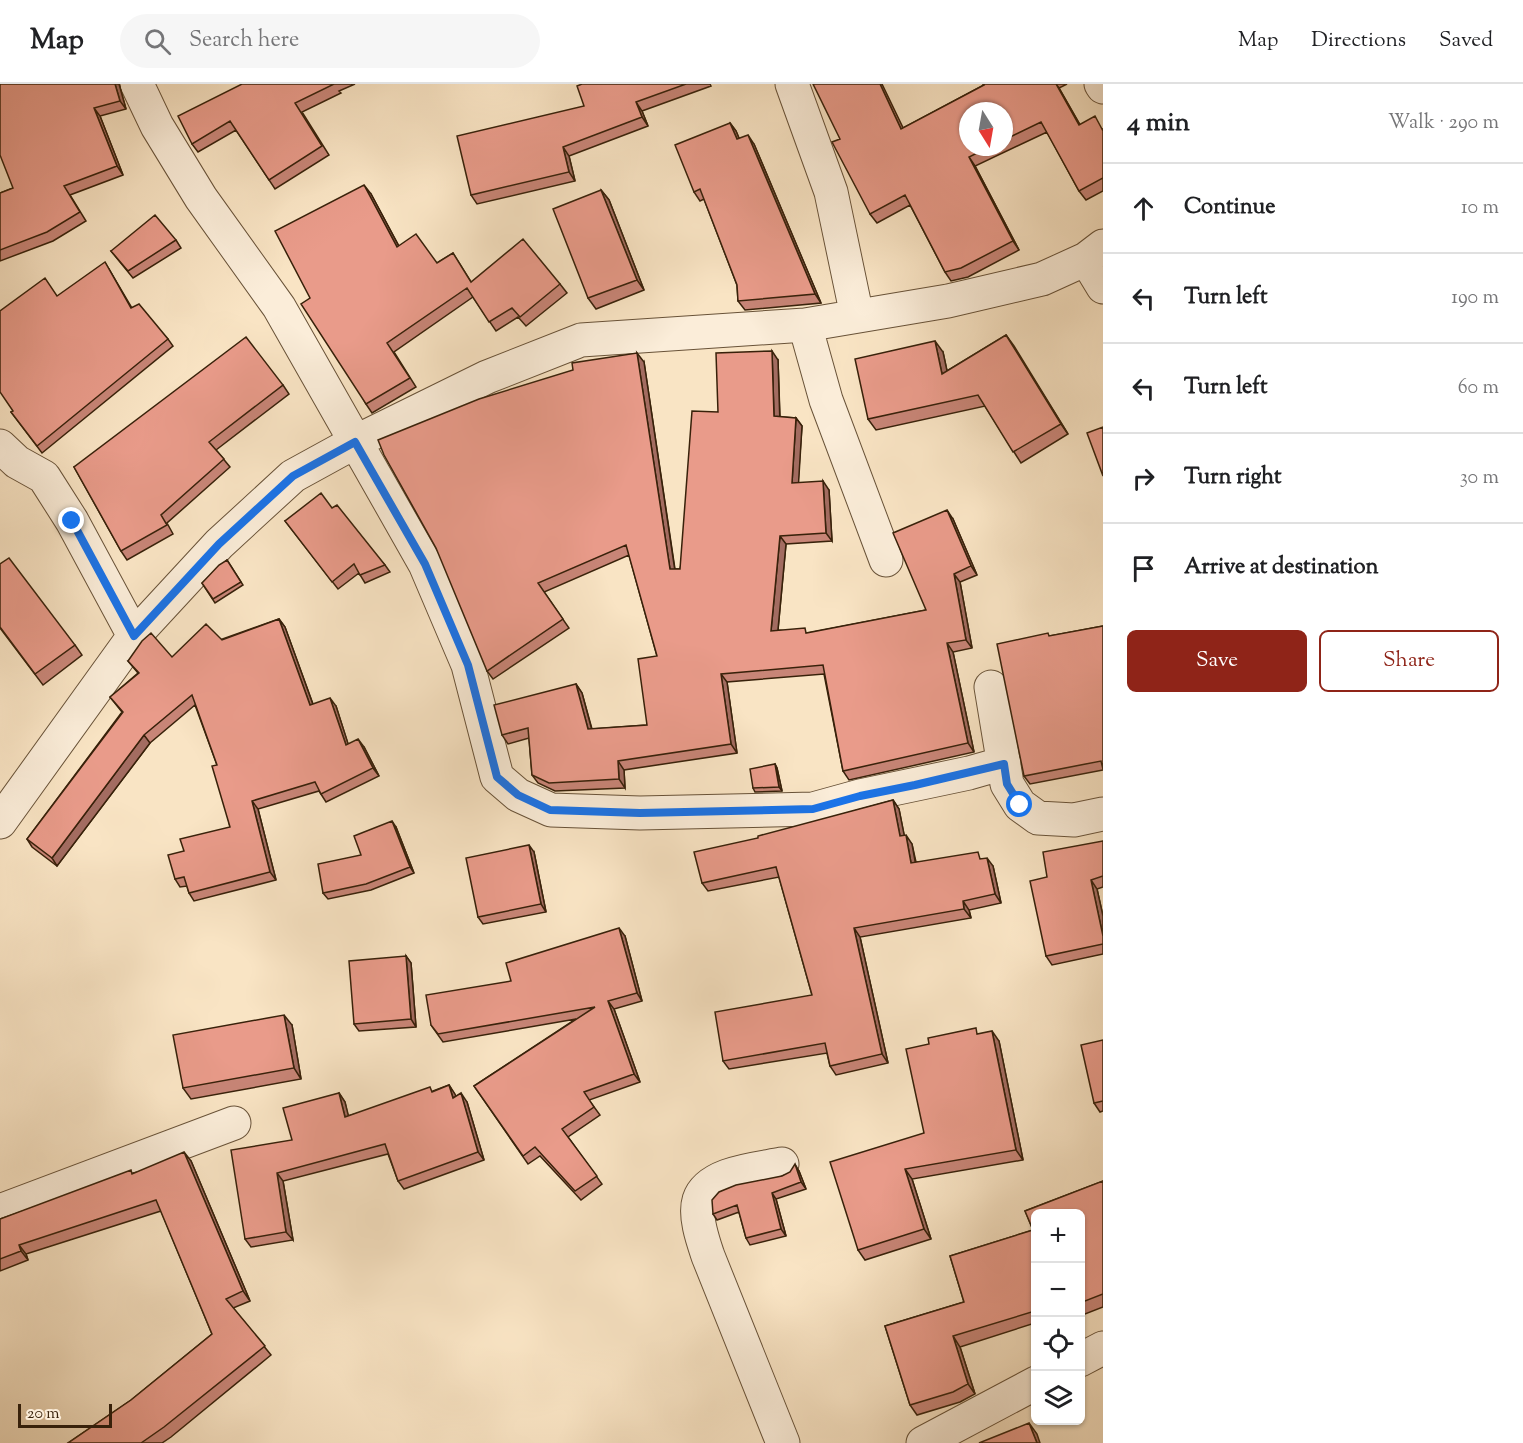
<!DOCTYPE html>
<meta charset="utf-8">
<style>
body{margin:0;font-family:"Sorts Mill Goudy",serif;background:#f6f6f6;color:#202124}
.controls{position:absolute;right:18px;bottom:18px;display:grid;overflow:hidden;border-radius:9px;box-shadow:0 2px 4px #0004}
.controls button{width:54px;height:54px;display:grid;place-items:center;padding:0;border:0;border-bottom:2px solid #e0e0e0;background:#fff;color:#202124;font:30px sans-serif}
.compass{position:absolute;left:959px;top:18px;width:54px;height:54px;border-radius:50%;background:#fff;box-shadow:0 2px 4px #0004;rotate:169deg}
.scale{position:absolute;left:18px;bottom:15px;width:94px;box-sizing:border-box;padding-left:6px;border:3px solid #38210a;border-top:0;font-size:16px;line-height:21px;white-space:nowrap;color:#38210a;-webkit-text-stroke:4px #fbedd9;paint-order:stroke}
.stop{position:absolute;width:18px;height:18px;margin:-14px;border:4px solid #1a73e8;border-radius:50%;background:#fff}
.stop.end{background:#1a73e8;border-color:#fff;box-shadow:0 2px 6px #0008}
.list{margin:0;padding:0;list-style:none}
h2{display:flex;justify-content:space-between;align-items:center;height:78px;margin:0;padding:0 24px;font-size:26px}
h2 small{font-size:20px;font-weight:400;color:#757577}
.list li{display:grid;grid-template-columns:39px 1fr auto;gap:18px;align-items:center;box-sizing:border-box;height:90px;padding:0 24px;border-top:2px solid #e0e0e0}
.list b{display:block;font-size:22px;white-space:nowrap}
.list em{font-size:20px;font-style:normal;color:#757577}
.actions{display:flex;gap:12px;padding:18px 24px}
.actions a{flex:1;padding:14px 0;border:2px solid #8f2418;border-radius:9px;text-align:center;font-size:21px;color:#8f2418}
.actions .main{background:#8f2418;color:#fff}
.icon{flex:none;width:33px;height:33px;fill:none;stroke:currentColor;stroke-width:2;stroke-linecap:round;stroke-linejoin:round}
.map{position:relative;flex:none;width:1103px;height:1359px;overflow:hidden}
header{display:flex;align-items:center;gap:36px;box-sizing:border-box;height:84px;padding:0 30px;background:#fff;border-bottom:2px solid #e0e0e0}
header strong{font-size:28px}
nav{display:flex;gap:33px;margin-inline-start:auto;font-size:21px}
.search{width:420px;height:54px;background:#f6f6f6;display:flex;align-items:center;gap:15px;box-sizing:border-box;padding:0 21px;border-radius:33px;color:#757577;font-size:22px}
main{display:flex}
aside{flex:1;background:#fff}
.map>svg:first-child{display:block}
</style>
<header>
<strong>Map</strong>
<div class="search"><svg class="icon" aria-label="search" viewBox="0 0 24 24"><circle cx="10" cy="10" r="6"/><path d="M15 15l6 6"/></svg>Search here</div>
<nav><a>Map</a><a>Directions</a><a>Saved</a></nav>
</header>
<main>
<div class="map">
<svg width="1103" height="1359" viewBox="0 0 1103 1359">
<rect width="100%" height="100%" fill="#f9e4c4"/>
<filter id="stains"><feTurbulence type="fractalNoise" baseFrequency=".00333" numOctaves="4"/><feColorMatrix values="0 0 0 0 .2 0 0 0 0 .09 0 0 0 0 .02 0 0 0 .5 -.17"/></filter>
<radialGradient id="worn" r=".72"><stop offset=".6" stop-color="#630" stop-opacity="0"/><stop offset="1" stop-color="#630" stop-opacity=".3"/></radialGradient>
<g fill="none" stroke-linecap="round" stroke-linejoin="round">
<g stroke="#685238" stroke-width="35">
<path id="minor" d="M137 0 157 42 201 114 279 223 425 480 468 581 497 693 518 711 551 726 640 729 813 725 860 712 969 689 1004 679
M792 0 831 108 857 232
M1101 0 1103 3
M1086 175 1103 203
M805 241 826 316 886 476
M0 362 17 378 44 393 72 437 134 552
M991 603 1007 700 1020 721 1038 734 1074 736 1103 730
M0 738 134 552 219 460 293 392 355 358 487 293 581 256 805 241 948 217 1042 195 1086 175 1103 162
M782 1080C758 1085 708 1088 699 1116 694 1132 703 1157 708 1172L783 1359
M0 1127 234 1039
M1080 1276 1103 1264
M923 1359 1036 1299"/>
</g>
<use href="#minor" stroke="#fbedd9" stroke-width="33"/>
</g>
<path fill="#c88577" stroke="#38210a" stroke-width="1.5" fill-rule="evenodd" d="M0 0H119L126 25 100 32 123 91 70 111 86 137 53 157 0 177V109L13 104Z
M242 0H355L339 7 341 9 302 28 329 71 275 105 236 46 198 68 192 60Z
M582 0H710L711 2 642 27 648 42 569 72 575 97 477 120 471 111 584 22Z
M983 0H1067L1059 4 1080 41 1103 45V107L1086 116 1079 107 1047 48 975 82 1019 166 968 193 951 197 945 188 910 121 877 139 870 130 903 44 984 1ZM1004 27V63H968Z
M730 39 736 47 739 54 754 60 821 219 745 226 738 217 737 201 704 115 700 117 694 108Z
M601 106 609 116 644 206 596 225 588 214Z
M371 110 399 162 437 179 453 169 471 198 560 200 567 209 526 242 518 233 496 247 473 213 394 268 416 303 372 329 366 320 310 214Z
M176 156 181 164 133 194 111 167Z
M109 185 131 224 168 255 173 262 42 369 11 328 13 327 58 212Z
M1006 251 1068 350 1021 379 985 322 876 346 868 335 943 268 947 287Z
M778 276 780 333 796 334 802 342 798 399 829 406 832 457 786 460 778 546 808 549 926 526 953 435 977 491 960 498 972 564 953 568 974 668 849 696 843 687 824 590 727 598 737 669 624 686 625 704 555 707 538 699 532 691 529 654 508 660 502 651 576 600 582 609 592 645 647 641 657 572 629 471 544 508 569 544 493 595 487 587 644 278 675 485H680L718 328Z
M283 301 289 310 216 366 230 383 167 439 173 450 127 476 121 467 74 383Z
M332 424 385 481 390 488 365 499 359 489 338 505 285 437Z
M227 476 243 501 215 519 202 499Z
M279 535 285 543 313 620 336 622 348 660 364 663 379 692 326 718 319 707 258 725 276 796 194 817 189 809 187 802 180 803 175 795 184 767 230 743 217 681 195 621 150 659 57 782 32 763 27 755 122 628 110 613 138 589 128 577 172 573Z
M1103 542V686L1030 700 1024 692 1050 552Z
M0 544 75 561 82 571 43 601Z
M775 680 777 684 782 707 755 708 753 704Z
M893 716 899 725 904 751 912 760 916 778 983 775 993 782 1001 819 969 826 971 834 860 853 888 979 836 991 830 982 827 969 729 985 723 977 812 911 779 793 708 807 702 799 758 754Z
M396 743 414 789 371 806 328 815 323 809Z
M1103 757V803L1097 805 1103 832V870L1052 881 1046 872Z
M534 768 546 828 483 840 478 833Z
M625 852 642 917 614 925 640 998 589 1016 600 1031 568 1053 602 1100 581 1116 540 1072 528 1080 474 1002 576 935 443 958 431 941 511 897Z
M406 872 411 879 416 943 359 947 354 940Z
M292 941 301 995 191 1015 183 1004Z
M980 950 999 957 1023 1076 912 1095 931 1155 865 1176 858 1166Z
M1103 956V1027L1100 1028 1094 1019Z
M449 1001 456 1013 467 1018 484 1076 404 1105 398 1097 388 1070 283 1097 293 1156 251 1163 245 1155 292 1056 339 1009 345 1018 348 1032 433 1007Z
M191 1077 250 1217 233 1224 271 1271 171 1353 162 1359H68L131 1316 212 1250 161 1127 26 1170 28 1176 0 1187V1135L133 1089Z
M799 1087 806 1105 776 1115 786 1152 750 1161 746 1154 739 1128 717 1136 713 1130 782 1092Z
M1103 1097V1223L1080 1232V1130H1035V1239L960 1263 975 1310 960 1318 917 1331 910 1321 885 1242 964 1218 950 1172 1033 1146 1025 1127Z"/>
<path fill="#a36c61" stroke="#38210a" stroke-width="1.5" d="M115 0H119L126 25 120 17Z
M880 0H882L908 54 901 45Z
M1056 0 1059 4 1086 51 1079 41Z
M636 18 642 27 648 42 642 33Z
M94 24 100 32 123 91 117 82Z
M730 39 736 47 743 64 737 55Z
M748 51 754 60 821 219 815 210Z
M563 63 569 72 575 97 569 88Z
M969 73 975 82 1019 166 1013 157Z
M364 101 371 110 404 172 397 163Z
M601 106 609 116 644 206 637 196Z
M105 178 109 185 136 231 131 224Z
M1006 251 1014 262 1068 350 1061 340Z
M935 257 943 268 950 301 942 290Z
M772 267 778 276 780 341 774 332Z
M637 269 644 278 676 494 670 485Z
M796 334 802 342 798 408 792 399Z
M823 397 829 406 832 457 826 449Z
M947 426 953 435 977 491 971 482Z
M780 452 786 460 777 556 771 547Z
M954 490 960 498 972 564 966 556Z
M279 535 285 543 316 629 310 621Z
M947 559 953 568 974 668 968 659Z
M721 590 727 598 737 669 731 660Z
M576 600 582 609 594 654 588 645Z
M330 614 336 622 351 669 346 661Z
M144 651 150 659 57 782 52 774Z
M358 655 364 663 379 692 373 684Z
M618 677 624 686 625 704 619 695Z
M775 680 777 684 782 707 779 703Z
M893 716 899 725 906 760 900 752Z
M252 717 258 725 276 796 270 788Z
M392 737 396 743 414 789 410 783Z
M906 751 912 760 917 788 911 779Z
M529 761 534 768 546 828 541 820Z
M987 774 993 782 1001 819 995 810Z
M1091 796 1097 805 1103 832V852Z
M963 817 969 826 971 834 964 825Z
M619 844 625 852 642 917 637 909Z
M854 844 860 853 888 979 882 970Z
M406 872 411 879 416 943 411 935Z
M608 917 614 925 640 998 634 990Z
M284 931 292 941 301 995 294 984Z
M992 947 999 957 1023 1076 1016 1066Z
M449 1001 455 1010 460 1023 453 1014Z
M339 1009 345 1018 351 1042 345 1033Z
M461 1009 467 1018 484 1076 478 1068Z
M184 1068 191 1077 250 1217 243 1207Z
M795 1080 799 1087 806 1105 801 1098Z
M905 1085 912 1095 931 1155 924 1145Z
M277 1089 283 1097 293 1156 286 1148Z
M772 1109 776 1115 786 1152 781 1145Z
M19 1161 26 1170 28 1176 21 1167Z
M953 1252 960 1263 975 1310 968 1300Z
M1029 1339 1037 1350 1040 1359H1037Z"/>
<path fill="#e99b8a" stroke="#38210a" stroke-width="1.5" d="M0 0H115L120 17 94 24 117 82 64 102 80 128 47 148 0 166V109L13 104 0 71Z
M242 0H334L295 19 322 62 269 96 230 37 192 60 178 32Z
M582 0H686L636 18 642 33 563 63 569 88 471 111 457 52 584 22 577 2Z
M813 0H880L901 45 984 1 983 0H1056L1079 41 1095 32 1103 47V94L1079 107 1041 38 1004 56V27H968V63H989L969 73 1013 157 961 184 945 188 905 111 870 130 832 58 840 55Z
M730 39 737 55 748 51 815 210 738 217 737 201 700 105 694 108 675 61Z
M364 101 397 163 416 150 437 179 453 169 471 198 523 155 560 200 520 233 512 224 489 238 467 204 387 259 410 294 366 320 301 220 310 214 275 147Z
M601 106 637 196 588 214 553 125Z
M155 131 176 156 128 187 111 167Z
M105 178 131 224 139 220 168 255 37 362 11 328 13 327 0 308V227L45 194 57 212Z
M1006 251 1061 340 1013 368 978 311 868 335 855 275 935 257 942 290Z
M246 253 283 301 209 358 224 375 161 431 167 441 121 467 74 383Z
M772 267 774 332 796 334 792 399 823 397 826 449 780 452 771 547 805 544 806 549 926 526 893 449 947 426 971 482 954 490 966 556 947 559 968 659 843 687 823 581 721 590 731 660 618 677 619 695 549 699 532 691 528 644 502 651 494 621 576 600 588 645 647 641 638 575 657 572 626 461 538 499 563 535 487 587 436 464 384 371 378 356 479 315 573 286 572 279 637 269 670 485H680L692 327 718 328 716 269Z
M1103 343V392L1087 349Z
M321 409 332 424 337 421 385 481 360 491 354 480 332 498 285 437Z
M9 474 75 561 35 590 0 543V480Z
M227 476 241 498 213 515 202 499 219 481Z
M279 535 310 621 330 614 346 661 358 655 373 684 321 710 315 698 252 717 270 788 189 809 184 793 175 795 168 771 184 767 180 755 230 743 212 682 217 681 192 611 144 651 52 774 27 755 123 628 110 613 139 589 128 577 142 557 151 549 172 573 206 540 222 556Z
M1103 542V685L1101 677 1024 692 997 560 1048 549 1049 552Z
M775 680 779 703 753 704 750 685Z
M893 716 900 752 906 751 911 779 978 768 980 775 987 774 995 810 963 817 964 825 854 844 882 970 830 982 825 959 723 977 715 928 812 911 776 783 702 799 694 768 758 754V752Z
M392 737 410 783 366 800 323 809 318 780 361 771 354 752Z
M1103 757V792L1091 796 1103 852V860L1046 872 1030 797 1047 793 1043 768Z
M529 761 541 820 478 833 466 774Z
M619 844 637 909 608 917 634 990 584 1008 594 1023 562 1045 597 1092 575 1107 535 1063 523 1072 474 1002 595 923 438 950 431 941 426 911 511 897 506 879Z
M406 872 411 935 354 940 349 877Z
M284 931 294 984 183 1004 173 951Z
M976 944 977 950 992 947 1016 1066 905 1085 924 1145 858 1166 830 1078 924 1049 906 965 929 960 928 954Z
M1103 956V1017L1094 1019 1081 961Z
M449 1001 453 1014 461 1009 478 1068 398 1097 385 1060 277 1089 286 1148 245 1155 231 1066 292 1056 283 1024 339 1009 345 1033 430 1003 432 1008Z
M184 1068 243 1207 226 1215 265 1262 164 1343 141 1359H68L131 1316 212 1250 156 1116 19 1161 21 1167 0 1175V1135L115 1092 131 1086 132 1090Z
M795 1080 801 1098 772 1109 781 1145 746 1154 737 1121 713 1130 712 1116 719 1108 736 1101 782 1092 790 1088Z
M1103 1097V1210L1080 1219V1130H1035V1227L953 1252 968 1300 953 1308 910 1321 885 1242 964 1218 950 1172 1033 1146 1025 1127Z
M1029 1339 1037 1359H979Z"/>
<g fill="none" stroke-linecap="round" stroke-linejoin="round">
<path stroke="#1a73e8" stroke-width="8" d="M72 437 134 552 219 460 293 392 355 358 425 480 468 581 497 693 518 711 550 726 640 729 813 725 860 712 915 701 1004 680 1007 700 1020 721"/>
</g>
<rect width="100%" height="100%" filter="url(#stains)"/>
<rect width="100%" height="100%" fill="url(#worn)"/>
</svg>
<div class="controls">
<button>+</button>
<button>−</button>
<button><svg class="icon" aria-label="locate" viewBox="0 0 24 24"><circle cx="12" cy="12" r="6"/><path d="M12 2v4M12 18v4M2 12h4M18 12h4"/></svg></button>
<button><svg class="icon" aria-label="layers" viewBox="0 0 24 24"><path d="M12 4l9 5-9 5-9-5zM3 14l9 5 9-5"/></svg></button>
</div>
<svg class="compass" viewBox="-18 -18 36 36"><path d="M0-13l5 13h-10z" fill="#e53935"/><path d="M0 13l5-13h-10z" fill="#757577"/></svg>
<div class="scale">20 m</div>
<div class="stop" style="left:1020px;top:721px"></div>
<div class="stop end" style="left:72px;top:437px"></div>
</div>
<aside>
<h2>4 min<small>Walk · 290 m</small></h2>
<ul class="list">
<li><svg class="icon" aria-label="ahead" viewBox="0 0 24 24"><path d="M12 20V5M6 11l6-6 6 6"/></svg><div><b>Continue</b></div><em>10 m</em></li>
<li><svg class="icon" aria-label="left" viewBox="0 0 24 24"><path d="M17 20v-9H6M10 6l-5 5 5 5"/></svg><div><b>Turn left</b></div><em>190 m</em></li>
<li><svg class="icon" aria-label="left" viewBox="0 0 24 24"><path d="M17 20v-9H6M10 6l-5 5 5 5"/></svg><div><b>Turn left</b></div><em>60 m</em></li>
<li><svg class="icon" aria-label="right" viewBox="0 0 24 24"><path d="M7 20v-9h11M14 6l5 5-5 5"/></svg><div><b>Turn right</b></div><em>30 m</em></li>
<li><svg class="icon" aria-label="arrive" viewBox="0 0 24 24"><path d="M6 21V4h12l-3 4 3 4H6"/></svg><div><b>Arrive at destination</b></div></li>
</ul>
<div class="actions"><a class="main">Save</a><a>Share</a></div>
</aside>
</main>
